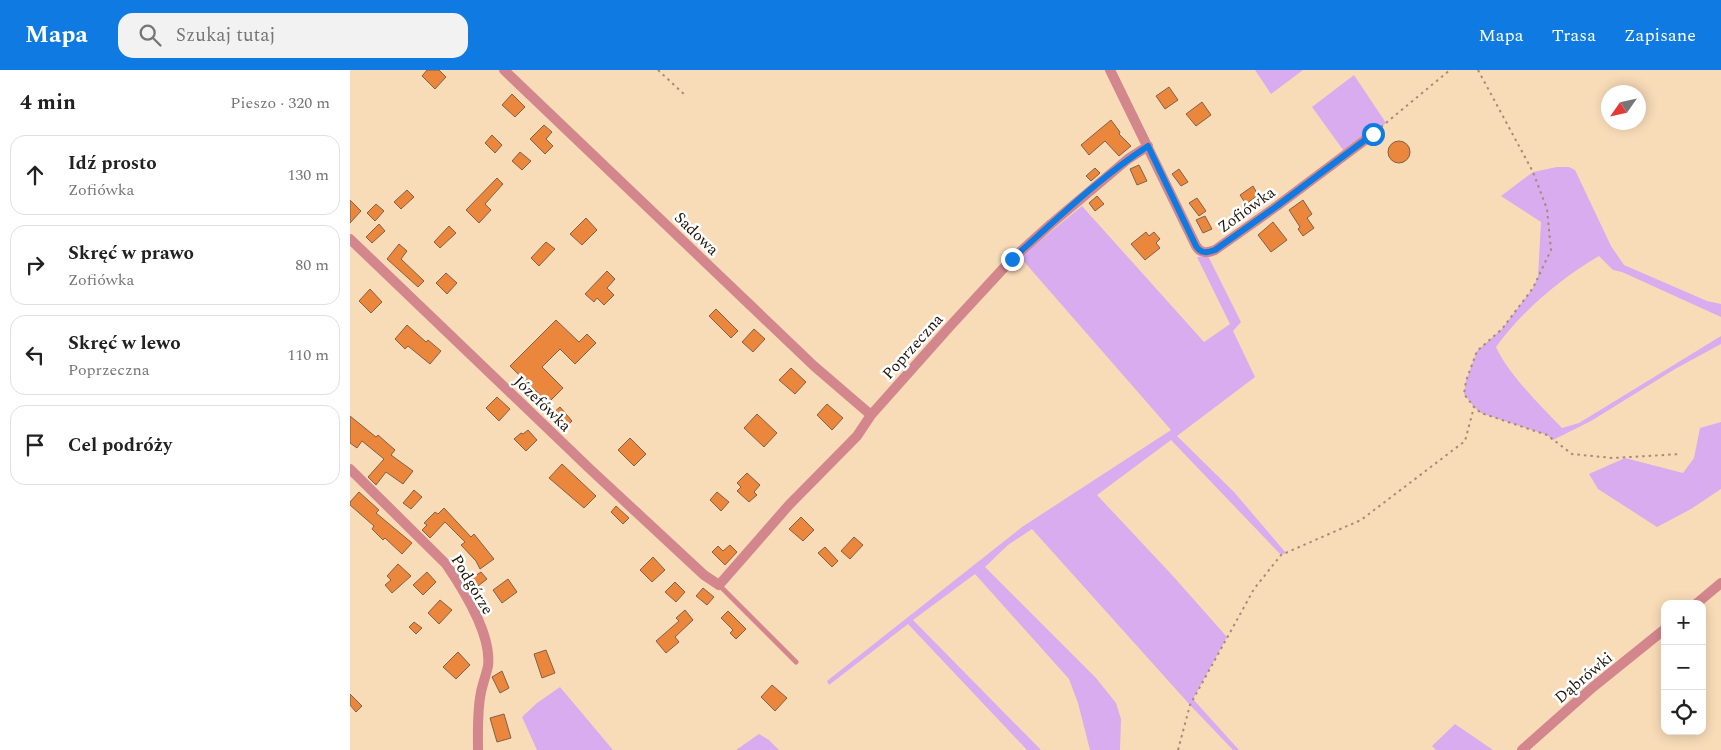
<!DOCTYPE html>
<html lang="pl">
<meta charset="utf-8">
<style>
body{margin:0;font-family:Spectral,serif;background:#f2f2f2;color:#222}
.controls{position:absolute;right:15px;bottom:15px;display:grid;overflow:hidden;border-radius:10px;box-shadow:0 2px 12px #0003}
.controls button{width:45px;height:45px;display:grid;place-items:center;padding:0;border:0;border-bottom:1px solid #e0e0e0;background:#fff;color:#222;font:25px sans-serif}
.compass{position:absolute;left:1251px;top:15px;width:45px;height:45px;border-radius:50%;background:#fff;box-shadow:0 2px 12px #0003;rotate:236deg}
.stop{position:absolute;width:15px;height:15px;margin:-11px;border:4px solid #0f7be2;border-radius:50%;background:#fff}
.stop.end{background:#0f7be2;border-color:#fff;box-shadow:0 1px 5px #0008}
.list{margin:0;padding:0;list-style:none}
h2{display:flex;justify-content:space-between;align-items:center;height:65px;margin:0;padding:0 20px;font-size:21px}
h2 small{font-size:16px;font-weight:400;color:#767676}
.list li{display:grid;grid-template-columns:32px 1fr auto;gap:15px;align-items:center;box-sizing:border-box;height:80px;margin:0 10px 10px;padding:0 10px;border:1px solid #e0e0e0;border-radius:15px}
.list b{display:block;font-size:19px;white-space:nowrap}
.list p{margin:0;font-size:16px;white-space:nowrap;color:#767676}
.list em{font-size:16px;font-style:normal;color:#767676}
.icon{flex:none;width:28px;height:28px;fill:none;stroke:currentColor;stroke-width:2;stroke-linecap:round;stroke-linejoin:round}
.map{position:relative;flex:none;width:1371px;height:680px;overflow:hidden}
header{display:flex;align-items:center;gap:30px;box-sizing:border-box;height:70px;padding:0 25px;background:#0f7be2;color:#fff}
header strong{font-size:24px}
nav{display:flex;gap:28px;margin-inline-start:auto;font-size:18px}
.search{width:350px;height:45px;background:#f2f2f2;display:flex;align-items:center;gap:12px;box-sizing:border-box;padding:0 18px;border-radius:15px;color:#767676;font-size:19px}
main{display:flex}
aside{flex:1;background:#fff}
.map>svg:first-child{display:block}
</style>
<header>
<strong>Mapa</strong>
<div class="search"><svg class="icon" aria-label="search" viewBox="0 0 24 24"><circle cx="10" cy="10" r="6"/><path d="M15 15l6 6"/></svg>Szukaj tutaj</div>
<nav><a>Mapa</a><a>Trasa</a><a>Zapisane</a></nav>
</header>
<main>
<aside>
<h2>4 min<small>Pieszo · 320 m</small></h2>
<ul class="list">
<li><svg class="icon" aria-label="ahead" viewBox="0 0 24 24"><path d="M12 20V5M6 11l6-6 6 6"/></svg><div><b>Idź prosto</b><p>Zofiówka</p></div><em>130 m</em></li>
<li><svg class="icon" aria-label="right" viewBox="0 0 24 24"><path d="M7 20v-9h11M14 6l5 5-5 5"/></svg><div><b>Skręć w prawo</b><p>Zofiówka</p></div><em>80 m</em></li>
<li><svg class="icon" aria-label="left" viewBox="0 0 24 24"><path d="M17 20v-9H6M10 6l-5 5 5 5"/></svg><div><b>Skręć w lewo</b><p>Poprzeczna</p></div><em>110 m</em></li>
<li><svg class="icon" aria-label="arrive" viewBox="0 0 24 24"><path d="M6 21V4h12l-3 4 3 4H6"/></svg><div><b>Cel podróży</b></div></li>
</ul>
</aside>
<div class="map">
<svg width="1371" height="680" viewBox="0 0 1371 680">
<rect width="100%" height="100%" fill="#f8dcb8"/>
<path fill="#d8acee" d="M905 0H953L921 24Z
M1004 5 1036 53 996 84 962 37Z
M1207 97H1219L1225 100 1261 176 1274 195 1357 231 1371 234V247L1272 202 1263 200 1249 186C1210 209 1173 240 1146 277 1158 304 1192 337 1212 358L1229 353 1371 266V274L1325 299 1241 351 1203 370 1197 365 1131 343 1124 337 1114 324 1116 311 1127 281 1152 259 1183 218 1188 207 1191 152 1151 126 1183 102Z
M732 136 854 272 880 254 847 187 858 186 891 252 883 261 905 307 827 366 884 422 936 483 931 485 821 370 747 425 822 505 877 567 843 629 889 680H883L840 635 682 459 658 475 635 497 746 608 766 633 771 649 770 680H740L728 633 719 609 625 504 563 550 691 680H677L558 554 479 615 477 611 672 457 821 360 670 187Z
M1371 352V419L1341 439 1307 457 1248 419 1239 404 1275 388 1333 403 1344 388 1350 358Z
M210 617 263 680H187L172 647 187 633Z
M1105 654 1143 680H1086L1082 676Z
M409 664 419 670 429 680H386Z"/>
<path fill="#eb873d" stroke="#826049" d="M77 0H89L96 7 85 19 72 6Z
M819 17 828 30 815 39 806 26Z
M162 24 175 37 165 47 152 35Z
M852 32 861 45 846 56 836 44Z
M761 50 770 62 769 64 781 76 769 86 755 71 739 85 731 75Z
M194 55 202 62 196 69 203 76 195 84 180 69Z
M142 65 152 75 145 83 135 73Z
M1038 82a11 11 0 1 1 22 0a11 11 0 1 1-22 0Z
M170 82 181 91 172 100 162 91Z
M789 95 797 111 787 115 780 99Z
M745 98 750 103 741 111 736 106Z
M829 99 838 112 831 116 822 104Z
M147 108 153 114 135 134 141 140 129 153 116 140Z
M903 116 908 125 896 134 890 125Z
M57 120 64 127 51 139 44 132Z
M747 126 754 134 745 141 739 133Z
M847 128 856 141 849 146 839 133Z
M0 130 11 141 0 153Z
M953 130 962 144 957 148 964 158 953 166 948 159 950 157 939 140Z
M26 134 34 141 25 151 17 143Z
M855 146 862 159 853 163 846 150Z
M236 148 247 160 232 175 220 164Z
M923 152 937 170 921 182 908 165Z
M29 154 35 161 22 173 16 167Z
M99 156 106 163 90 178 84 172Z
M796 162 799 166 804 162 810 169 806 173 810 178 795 190 781 174Z
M196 172 205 179 189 196 181 188Z
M49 174 57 181 51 189 74 211 68 217 37 189Z
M257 201 265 209 257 218 264 225 254 235 247 228 244 232 235 224Z
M96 203 107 213 97 224 86 213Z
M20 219 32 232 21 243 9 231Z
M366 239 388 261 381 268 359 246Z
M206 250 229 272 237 264 246 273 225 294 210 279 192 297 213 318 198 333 160 296Z
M57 255 76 272 78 270 91 281 80 294 58 276 55 279 45 269Z
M404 259 415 269 403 282 392 272Z
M441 298 456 312 445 324 429 310Z
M147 327 160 339 149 351 136 338Z
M477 334 493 348 482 360 467 345Z
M210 337 222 351 215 358 203 343Z
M407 344 427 363 414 377 394 358Z
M0 346 26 367 28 365 45 380 41 385 63 401 53 414 36 402 26 415 18 407 34 389 12 371 7 378 0 373Z
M178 360 187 370 176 381 164 369 171 363 173 364Z
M280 368 296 384 284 396 268 380Z
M212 394 246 426 234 438 199 408Z
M397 403 410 415 404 422 407 425 399 432 387 421 391 417 387 413Z
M64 420 72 427 61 439 53 433Z
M9 422 29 440 26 443 62 473 52 484 35 468 33 470 22 459 24 456 0 435V432Z
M367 422 379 432 371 441 360 430Z
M266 436 279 448 273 454 261 442Z
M94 438 121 467 124 464 144 489 130 499 126 491 111 475 115 472 95 452 80 468 72 460 77 455 74 453 85 442 88 444Z
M451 447 464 460 453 471 439 459Z
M504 467 513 475 500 489 491 481Z
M380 475 387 482 375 495 362 482 368 476 373 481Z
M475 477 488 491 482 497 468 483Z
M303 487 315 500 302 512 290 500Z
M48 494 61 506 42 523 35 515 41 510 37 506Z
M77 502 86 512 73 525 63 515Z
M131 502 137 509 128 516 122 508Z
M158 509 167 522 152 533 143 520Z
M325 512 335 522 326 532 315 522Z
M353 518 364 527 357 535 346 526Z
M90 530 102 540 89 554 78 543Z
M335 540 343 550 325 567 329 572 316 583 306 571 329 551 326 548Z
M378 541 396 559 386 569 380 563 383 560 371 548Z
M64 552 72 558 66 564 59 557Z
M196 580 205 603 192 608 184 584Z
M108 582 120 595 106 609 93 597Z
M152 601 159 618 150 623 142 607Z
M422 615 437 628 425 641 411 627Z
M0 624 12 636 6 642 0 635Z
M154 644 161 668 147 672 140 648Z"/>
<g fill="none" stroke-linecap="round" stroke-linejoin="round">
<path stroke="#a38e73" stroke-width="2" stroke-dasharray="2.5 4" stroke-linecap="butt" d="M308 0 336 26
M1128 0 1183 102 1197 139 1201 180 1183 218 1152 259 1127 281 1116 311 1114 324 1124 337 1131 343 1197 365 1222 384 1263 388 1331 384
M1031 57 1100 0
M828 680 840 635 904 519 931 485 1011 450 1115 371 1124 337"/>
<path stroke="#d3878d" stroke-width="5" d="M369 515 446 592"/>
<path stroke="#d3878d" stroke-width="10" d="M154 0 464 296 521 345
M760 0 846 176C851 184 857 183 865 180L927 136 1023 64
M0 169 241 400 354 505 369 515 439 435 507 366 521 345 602 254 662 189 701 154 778 89 798 76
M0 399 96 494C113 519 142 564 138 596 136 605 133 613 131 622 127 641 128 661 128 680
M1346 534 1371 513
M1172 680 1243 617 1315 559"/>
</g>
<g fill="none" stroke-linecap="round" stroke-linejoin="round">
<path stroke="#0f7be2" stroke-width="6" d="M662 189C706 150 749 108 798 76L846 176C851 184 857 183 865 180L927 136 1023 64"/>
</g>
<g text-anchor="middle" stroke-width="5" stroke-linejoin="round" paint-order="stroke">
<g font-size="16" fill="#1e1407" stroke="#fff">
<text transform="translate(896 139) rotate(-36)" y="6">Zofiówka</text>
<text transform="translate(347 163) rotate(44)" y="6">Sadowa</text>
<text transform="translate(562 276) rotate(-48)" y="6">Poprzeczna</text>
<text transform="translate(193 333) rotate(44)" y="6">Józefówka</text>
<text transform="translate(123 514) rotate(59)" y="6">Podgórze</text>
<text transform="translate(1233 607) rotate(-40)" y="6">Dąbrówki</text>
</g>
</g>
</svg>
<div class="controls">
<button>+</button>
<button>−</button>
<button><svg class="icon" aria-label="locate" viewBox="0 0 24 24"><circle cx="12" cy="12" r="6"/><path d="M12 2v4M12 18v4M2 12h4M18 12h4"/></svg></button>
</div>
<svg class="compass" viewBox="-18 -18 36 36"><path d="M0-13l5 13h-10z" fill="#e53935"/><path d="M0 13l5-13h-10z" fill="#767676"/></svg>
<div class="stop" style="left:1023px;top:64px"></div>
<div class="stop end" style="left:662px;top:189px"></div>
</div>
</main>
